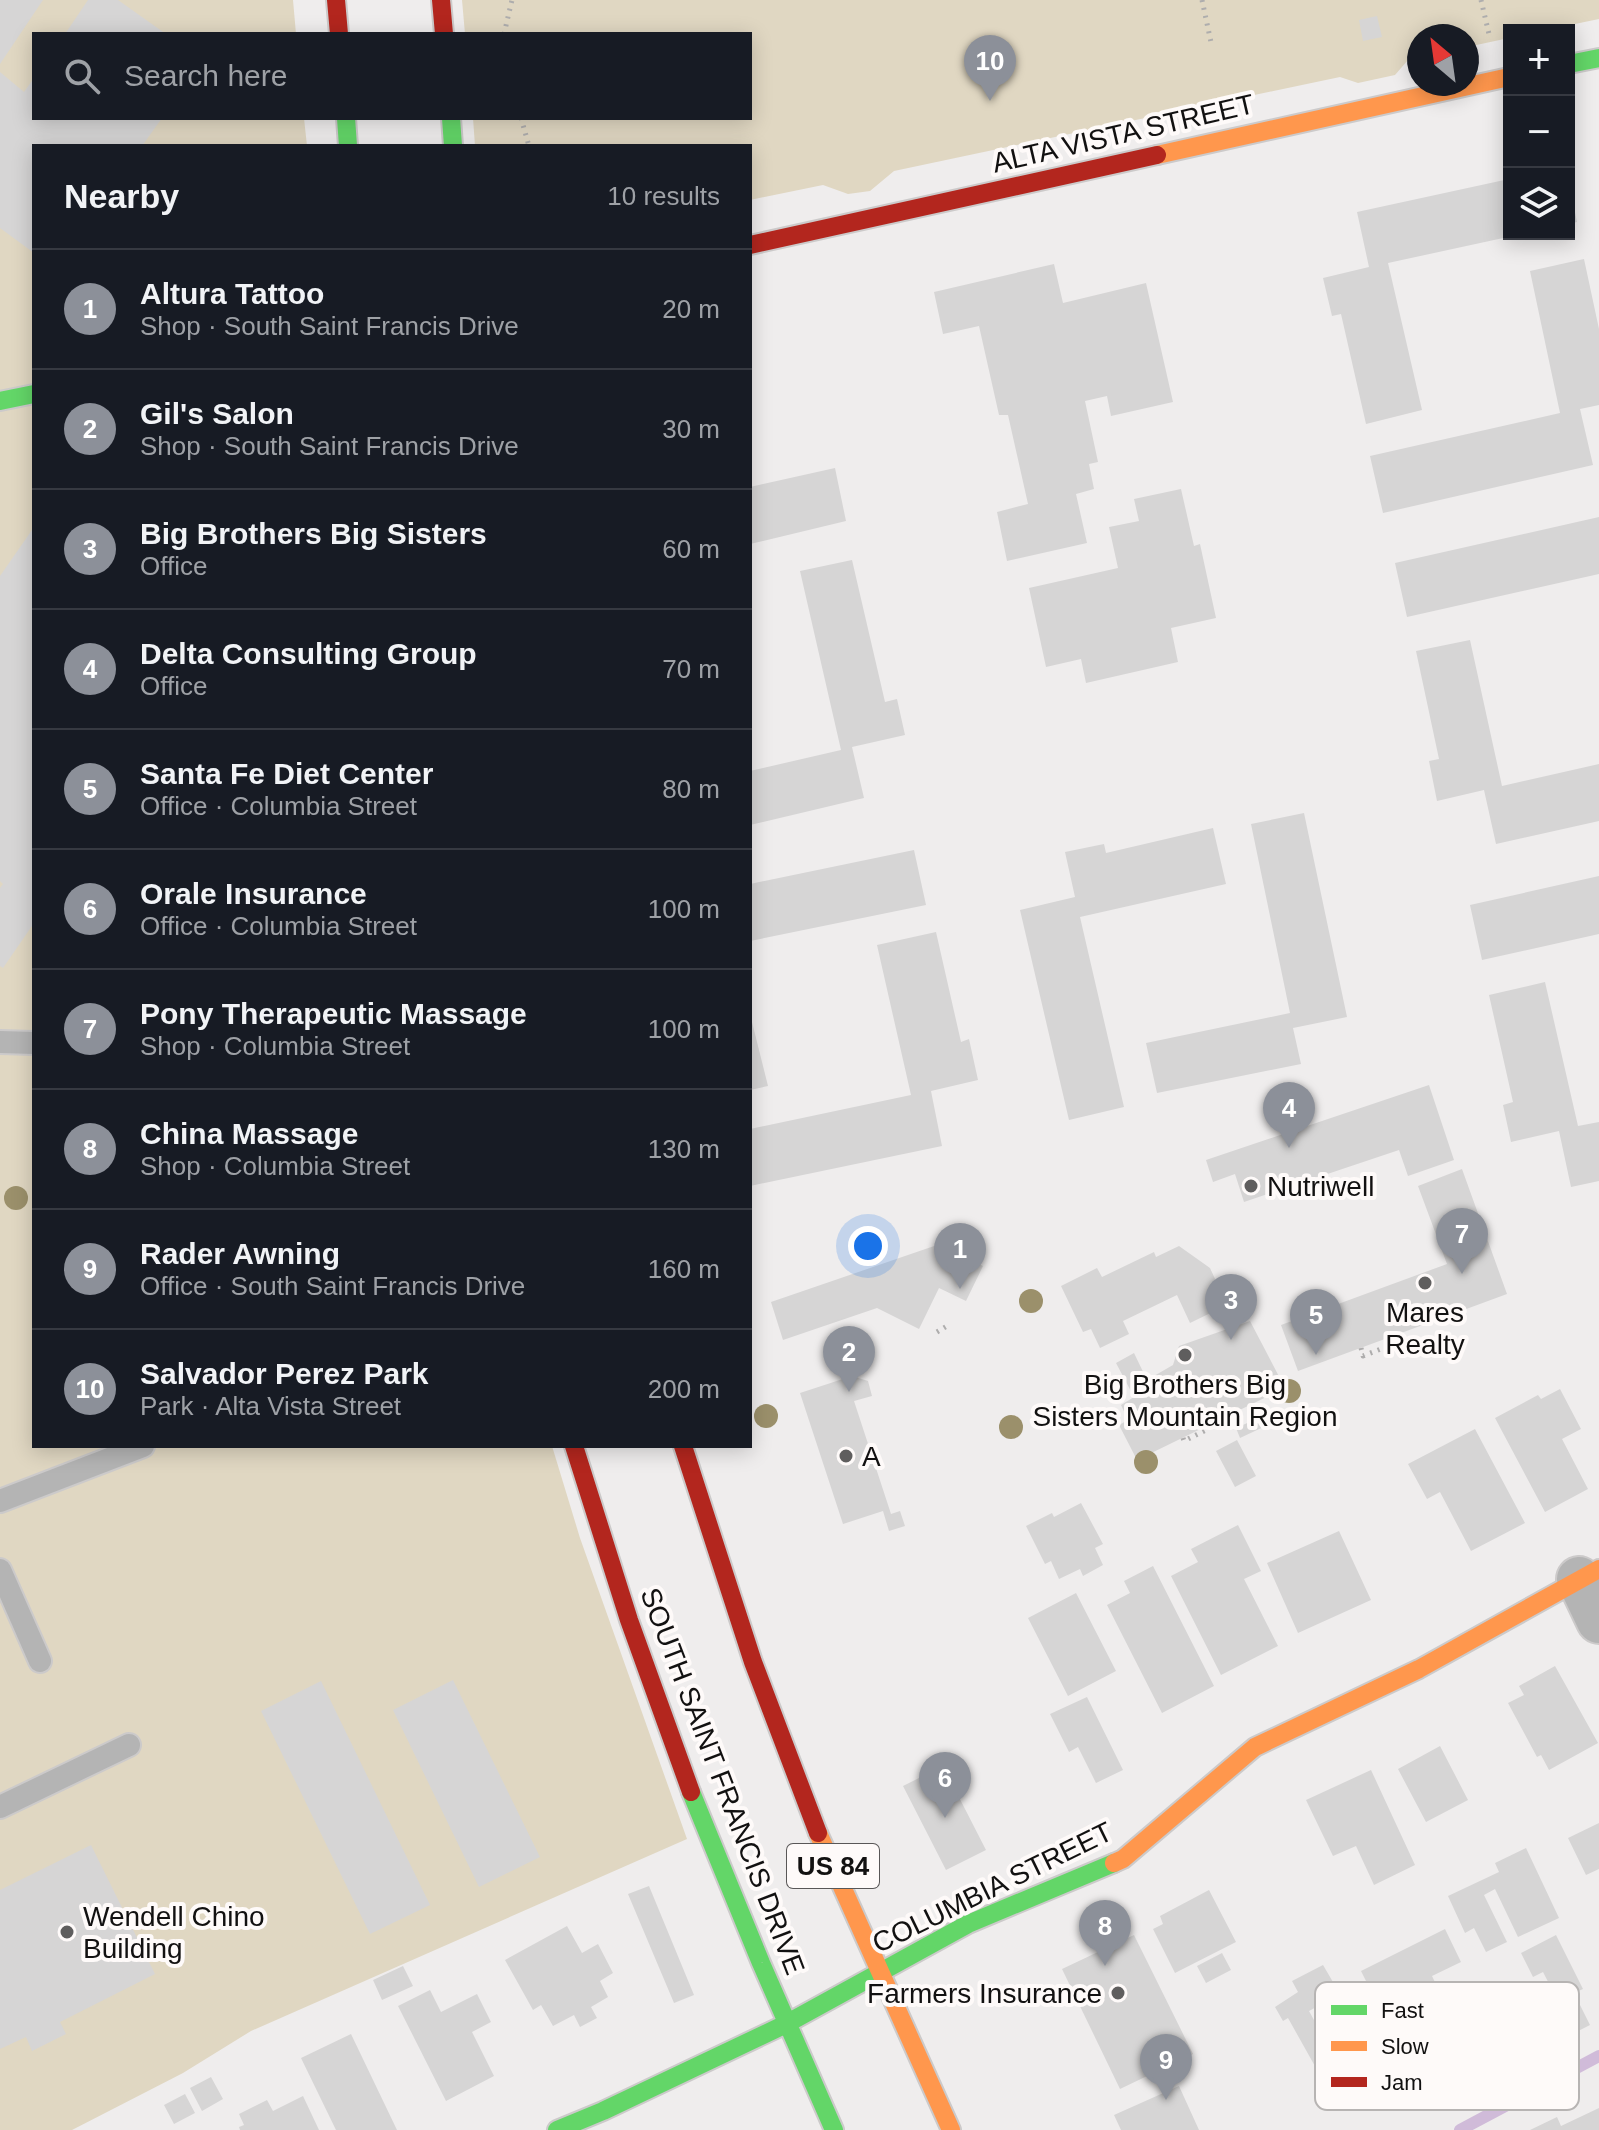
<!DOCTYPE html>
<meta charset="utf-8">
<style>
body{margin:0;font-family:Arial,sans-serif;background:#20242c;color:#f1f3f6}
.controls{position:absolute;right:24px;top:24px;display:grid;overflow:hidden;border-radius:0px;box-shadow:0 4px 20px #0003}
.controls button{width:72px;height:72px;display:grid;place-items:center;padding:0;border:0;border-bottom:2px solid #363941;background:#171b24;color:#f1f3f6;font:40px sans-serif}
.compass{position:absolute;left:1407px;top:24px;width:72px;height:72px;border-radius:50%;background:#171b24;box-shadow:0 4px 20px #0003;rotate:331deg}
.you{position:absolute;left:868px;top:1246px;width:28px;height:28px;margin:-20px;border:6px solid #fff;border-radius:50%;background:#1a73e8;box-shadow:0 0 0 12px #1a73e833}
.badge{display:grid;place-items:center;width:52px;height:52px;border-radius:50%;background:#8c9099;color:#fff;font-size:26px;font-weight:700}
.pin{position:absolute;translate:-50% -66px;filter:drop-shadow(0 2px 4px #0008)}
.pin::after{content:'';position:absolute;top:42px;width:28px;height:24px;background:inherit;clip-path:polygon(0 0,100% 0,50% 100%)}
.list{margin:0;padding:0;list-style:none}
h2{display:flex;justify-content:space-between;align-items:center;height:104px;margin:0;padding:0 32px;font-size:34px}
h2 small{font-size:26px;font-weight:400;color:#9ea1a6}
.list li{display:grid;grid-template-columns:52px 1fr auto;gap:24px;align-items:center;box-sizing:border-box;height:120px;padding:0 32px;border-top:2px solid #363941}
.list b{display:block;font-size:30px;white-space:nowrap}
.list p{margin:0;font-size:26px;white-space:nowrap;color:#9ea1a6}
.list em{font-size:26px;font-style:normal;color:#9ea1a6}
.icon{flex:none;width:44px;height:44px;fill:none;stroke:currentColor;stroke-width:2;stroke-linecap:round;stroke-linejoin:round}
.map{position:relative;flex:none;width:1599px;height:2130px;overflow:hidden}
.search{position:absolute;background:#171b24;box-shadow:0 4px 20px #0003;left:32px;top:32px;width:720px;height:88px;display:flex;align-items:center;gap:20px;box-sizing:border-box;padding:0 28px;border-radius:0px;color:#9ea1a6;font-size:30px}
.panel{position:absolute;background:#171b24;box-shadow:0 4px 20px #0003;left:32px;top:144px;width:720px;height:1304px;border-radius:0px}
.map>svg:first-child{display:block}
</style>
<div class="map">
<svg width="1599" height="2130" viewBox="0 0 1599 2130">
<rect width="100%" height="100%" fill="#efeded"/>
<path fill="#e0d7c2" d="M0 0H293L296 34H34V118H304L307 146H34V1446H552L580 1538 687 1839 251 2031 183 2073 72 2130H0Z
M462 0H1599V19L1546 30H1509V38L1467 47V36H1419V57L1408 60 1395 75 1358 83 1340 77 894 171 870 191 848 194 823 185 750 200V146H475L473 118H750V34H465Z"/>
<g fill="none" stroke-linecap="round" stroke-linejoin="round">
<path stroke="#d0bbd9" stroke-width="12" d="M1460 2130 1599 2056"/>
</g>
<path fill="#d6d5d5" d="M0 0H43L0 64Z
M88 0H118L166 34H65Z
M1377 16 1382 37 1363 41 1359 20Z
M0 72 24 92 34 78V118H162L142 146H34V253L0 228Z
M1509 179V234L1517 235 1388 263 1422 410 1366 424 1341 314 1332 316 1323 278 1369 267 1357 212Z
M1570 188 1577 222 1569 224V189Z
M1584 259 1599 329V405L1580 409 1593 465 1383 513 1370 456 1560 413 1530 271Z
M1054 264 1063 303 1146 283 1173 402 1111 416 1107 396 1085 401 1098 462 1089 464 1094 489 1076 494 1087 543 1007 561 997 512 1028 504 1008 415H999L979 326 943 334 934 292Z
M835 468 846 521 750 544V487Z
M1181 489 1194 546 1200 544 1216 618 1171 628 1178 662 1086 683 1081 659 1046 667 1029 588 1118 568 1109 527 1139 521 1134 499Z
M1599 517V574L1407 617 1395 563Z
M32 530 34 532V923L3 968 0 966V888L3 884 0 881V576Z
M852 560 885 702 897 699 905 735 852 747 864 798 750 825V771L841 750 800 571Z
M1470 640 1502 786 1599 764V821L1496 844 1484 790 1437 801 1429 761 1439 759 1416 651Z
M1304 813 1347 1017 1293 1028 1301 1064 1157 1093 1146 1043 1290 1013 1251 824Z
M1213 828 1226 884 1080 917 1124 1107 1069 1120 1020 910 1075 897 1065 852 1104 844 1106 853Z
M914 850 926 905 750 941V884Z
M1599 876V934L1482 960 1470 905Z
M936 932 961 1042 969 1039 978 1080 931 1091 942 1146 750 1186V1129L911 1095 877 945Z
M1545 982 1578 1126 1599 1122V1181L1571 1187 1559 1131 1511 1142 1503 1105 1513 1102 1489 995Z
M750 1014 768 1086 750 1090Z
M1429 1085 1454 1160 1408 1176 1399 1150 1244 1202 1235 1174 1213 1182 1206 1160Z
M1462 1169 1507 1294 1298 1371 1281 1325 1447 1264 1418 1186Z
M940 1244 983 1266 966 1301 939 1288 919 1329 877 1308 783 1340 771 1302Z
M1179 1246 1210 1268 1227 1305 1190 1323 1177 1295 1123 1321 1129 1334 1100 1348 1091 1329 1083 1332 1061 1286 1097 1268 1102 1277 1154 1252 1156 1257Z
M1250 1321 1285 1388 1137 1460 1119 1425 1128 1420 1121 1405 1134 1397 1116 1363 1134 1353 1147 1380 1173 1365 1179 1346Z
M852 1376 868 1381 872 1396 854 1401 891 1514 900 1511 905 1526 889 1531 883 1511 843 1524 800 1393Z
M1560 1389 1581 1429 1562 1439 1588 1489 1545 1512 1495 1418 1538 1395 1541 1399Z
M1270 1413 1274 1422 1240 1438 1236 1428Z
M1475 1429 1525 1523 1471 1551 1440 1492 1427 1499 1408 1464Z
M1237 1440 1256 1476 1235 1487 1216 1451Z
M1081 1503 1103 1544 1095 1548 1103 1565 1083 1576 1080 1569 1059 1579 1051 1561 1045 1564 1026 1526 1052 1513 1054 1517Z
M1238 1525 1261 1571 1244 1579 1278 1646 1221 1675 1171 1576 1198 1562 1191 1549Z
M1339 1531 1371 1600 1298 1633 1267 1563Z
M1153 1566 1214 1686 1162 1713 1107 1605 1130 1593 1124 1581Z
M1076 1593 1116 1671 1068 1696 1028 1618Z
M1555 1666 1598 1743 1549 1770 1541 1755 1537 1757 1508 1703 1524 1695 1519 1686Z
M453 1680 540 1857 479 1887 393 1710Z
M321 1681 430 1905 370 1934 261 1711Z
M1087 1697 1123 1770 1096 1783 1078 1747 1069 1752 1050 1714Z
M1440 1746 1468 1800 1426 1822 1398 1769Z
M943 1766 986 1850 946 1870 903 1786Z
M1371 1770 1415 1865 1374 1885 1356 1846 1333 1856 1306 1800Z
M1599 1823V1869L1586 1875 1568 1838Z
M91 1845 155 1974 60 2022 66 2034 32 2051 26 2037 0 2049V1890Z
M1526 1848 1559 1918 1518 1937 1495 1889 1484 1895 1507 1942 1486 1952 1474 1928 1465 1933 1448 1896 1499 1872 1495 1863Z
M649 1886 694 1995 674 2003 628 1894Z
M1209 1890 1236 1942 1175 1973 1153 1929 1163 1924 1160 1916Z
M567 1926 582 1953 598 1944 613 1973 600 1981 608 1997 591 2007 597 2018 580 2027 574 2015 553 2026 541 2005 533 2010 505 1960Z
M1445 1929 1461 1962 1432 1976 1445 2003 1390 2031 1383 2017 1372 2022 1361 2001 1373 1995 1361 1971Z
M1134 1935 1193 2054 1120 2089 1062 1969Z
M1556 1935 1583 1989 1574 1993 1590 2025 1535 2053 1518 2019 1509 2024 1497 2001 1525 1986 1538 2013 1559 2003 1543 1972 1533 1977 1521 1953Z
M1222 1953 1231 1970 1206 1983 1197 1966Z
M1323 1965 1340 1994 1309 2011 1335 2058 1316 2068 1288 2018 1283 2021 1275 2007 1298 1992 1292 1981Z
M403 1966 413 1986 382 2000 373 1980Z
M430 1990 441 2012 477 1994 491 2022 472 2032 494 2076 446 2101 398 2006Z
M351 2034 397 2130H336L301 2058Z
M211 2077 223 2099 202 2111 190 2088Z
M1179 2086 1199 2130H1121L1114 2115Z
M185 2094 195 2113 174 2124 164 2105Z
M303 2096 319 2130H240L239 2127 244 2125 239 2114 267 2100 273 2111Z
M1599 2108V2130H1530L1557 2117 1561 2126Z"/>
<g fill="none" stroke-linecap="round" stroke-linejoin="round">
<g stroke="#cccaca" stroke-width="26">
<path id="lane" d="M0 1042 34 1043
M0 1501 143 1446
M0 1570 40 1661
M0 1807 129 1745"/>
</g>
<g stroke="#cccaca" stroke-width="48">
<path id="street" d="M1579 1579 1599 1621"/>
</g>
<g stroke="#cccaca" stroke-width="22">
<path id="fast" d="M1569 64 1599 58
M346 118 348 146
M451 118 453 146
M0 401 34 394
M691 1792 761 1963 834 2130
M557 2130 603 2111 786 2024 968 1924 1114 1863"/>
</g>
<g stroke="#cccaca" stroke-width="22">
<path id="slow" d="M1157 155 1509 77
M818 1833 951 2130
M1114 1863 1123 1859 1255 1747 1419 1669 1599 1569"/>
</g>
<g stroke="#cccaca" stroke-width="22">
<path id="jam" d="M336 0 339 34
M441 0 444 34
M750 245 1157 155
M574 1446 629 1620 691 1792
M683 1446 753 1662 818 1833"/>
</g>
<path stroke="#aeadad" stroke-width="5" stroke-dasharray="2 6" stroke-linecap="butt" d="M1202 0 1212 47
M1481 0 1489 34
M504 34 512 0
M521 118 529 146
M937 1332 947 1326
M1361 1348 1363 1356 1391 1345
M1183 1438 1184 1441 1206 1430"/>
<use href="#lane" stroke="#b4b4b4" stroke-width="22"/>
<use href="#street" stroke="#b4b4b4" stroke-width="44"/>
<use href="#fast" stroke="#63d668" stroke-width="18"/>
<use href="#slow" stroke="#ff974d" stroke-width="18"/>
<use href="#jam" stroke="#b3261e" stroke-width="18"/>
</g>
<g fill="#9b906b">
<circle cx="16" cy="1198" r="12"/>
<circle cx="1031" cy="1301" r="12"/>
<circle cx="1289" cy="1391" r="12"/>
<circle cx="766" cy="1416" r="12"/>
<circle cx="1011" cy="1427" r="12"/>
<circle cx="1146" cy="1462" r="12"/>
</g>
<g fill="#5f5e5e" stroke="#fefaf9" stroke-width="3">
<circle cx="1251" cy="1186" r="8"/>
<circle cx="1425" cy="1283" r="8"/>
<circle cx="1185" cy="1355" r="8"/>
<circle cx="846" cy="1456" r="8"/>
<circle cx="67" cy="1932" r="8"/>
<circle cx="1118" cy="1993" r="8"/>
</g>
<g text-anchor="middle" stroke-width="8" stroke-linejoin="round" paint-order="stroke">
<rect fill="#fefaf9" stroke="#595757" stroke-width="2" x="787" y="1844" width="92" height="44" rx="6"/>
<g font-size="26" font-weight="bold" fill="#121111">
<text x="833" y="1875">US 84</text>
</g>
<g font-size="28" fill="#121111" stroke="#fefaf9">
<text transform="translate(1123 133) rotate(-13)" y="10">ALTA VISTA STREET</text>
<text transform="translate(723 1781) rotate(69)" y="10">SOUTH SAINT FRANCIS DRIVE</text>
<text transform="translate(992 1887) rotate(-26)" y="10">COLUMBIA STREET</text>
</g>
<g font-size="28" fill="#121111" stroke="#fefaf9" text-anchor="start">
<text x="1267" y="1196">Nutriwell</text>
<text x="1425" y="1322" text-anchor="middle">Mares<tspan x="1425" dy="32">Realty</tspan></text>
<text x="1185" y="1394" text-anchor="middle">Big Brothers Big<tspan x="1185" dy="32">Sisters Mountain Region</tspan></text>
<text x="862" y="1466">A</text>
<text x="83" y="1926">Wendell Chino<tspan x="83" dy="32">Building</tspan></text>
<text x="1102" y="2003" text-anchor="end">Farmers Insurance</text>
</g>
</g>
<rect x="1315" y="1982" width="264" height="128" rx="12" fill="#fefaf9" stroke="#b7b4b3" stroke-width="2"/>
<rect x="1331" y="2005" width="36" height="10" fill="#63d668"/>
<rect x="1331" y="2041" width="36" height="10" fill="#ff974d"/>
<rect x="1331" y="2077" width="36" height="10" fill="#b3261e"/>
<g font-size="22" fill="#121111">
<text x="1381" y="2018">Fast</text>
<text x="1381" y="2054">Slow</text>
<text x="1381" y="2090">Jam</text>
</g>
</svg>
<div class="controls">
<button>+</button>
<button>−</button>
<button><svg class="icon" aria-label="layers" viewBox="0 0 24 24"><path d="M12 4l9 5-9 5-9-5zM3 14l9 5 9-5"/></svg></button>
</div>
<svg class="compass" viewBox="-18 -18 36 36"><path d="M0-13l5 13h-10z" fill="#e53935"/><path d="M0 13l5-13h-10z" fill="#9ea1a6"/></svg>
<div class="you"></div>
<div class="pin badge" style="left:960px;top:1289px">1</div>
<div class="pin badge" style="left:849px;top:1392px">2</div>
<div class="pin badge" style="left:1231px;top:1340px">3</div>
<div class="pin badge" style="left:1289px;top:1148px">4</div>
<div class="pin badge" style="left:1316px;top:1355px">5</div>
<div class="pin badge" style="left:945px;top:1818px">6</div>
<div class="pin badge" style="left:1462px;top:1274px">7</div>
<div class="pin badge" style="left:1105px;top:1966px">8</div>
<div class="pin badge" style="left:1166px;top:2100px">9</div>
<div class="pin badge" style="left:990px;top:101px">10</div>
<div class="search"><svg class="icon" aria-label="search" viewBox="0 0 24 24"><circle cx="10" cy="10" r="6"/><path d="M15 15l6 6"/></svg>Search here</div>
<section class="panel">
<h2>Nearby<small>10 results</small></h2>
<ul class="list">
<li><span class="badge">1</span><div><b>Altura Tattoo</b><p>Shop · South Saint Francis Drive</p></div><em>20 m</em></li>
<li><span class="badge">2</span><div><b>Gil's Salon</b><p>Shop · South Saint Francis Drive</p></div><em>30 m</em></li>
<li><span class="badge">3</span><div><b>Big Brothers Big Sisters</b><p>Office</p></div><em>60 m</em></li>
<li><span class="badge">4</span><div><b>Delta Consulting Group</b><p>Office</p></div><em>70 m</em></li>
<li><span class="badge">5</span><div><b>Santa Fe Diet Center</b><p>Office · Columbia Street</p></div><em>80 m</em></li>
<li><span class="badge">6</span><div><b>Orale Insurance</b><p>Office · Columbia Street</p></div><em>100 m</em></li>
<li><span class="badge">7</span><div><b>Pony Therapeutic Massage</b><p>Shop · Columbia Street</p></div><em>100 m</em></li>
<li><span class="badge">8</span><div><b>China Massage</b><p>Shop · Columbia Street</p></div><em>130 m</em></li>
<li><span class="badge">9</span><div><b>Rader Awning</b><p>Office · South Saint Francis Drive</p></div><em>160 m</em></li>
<li><span class="badge">10</span><div><b>Salvador Perez Park</b><p>Park · Alta Vista Street</p></div><em>200 m</em></li>
</ul>
</section>
</div>
